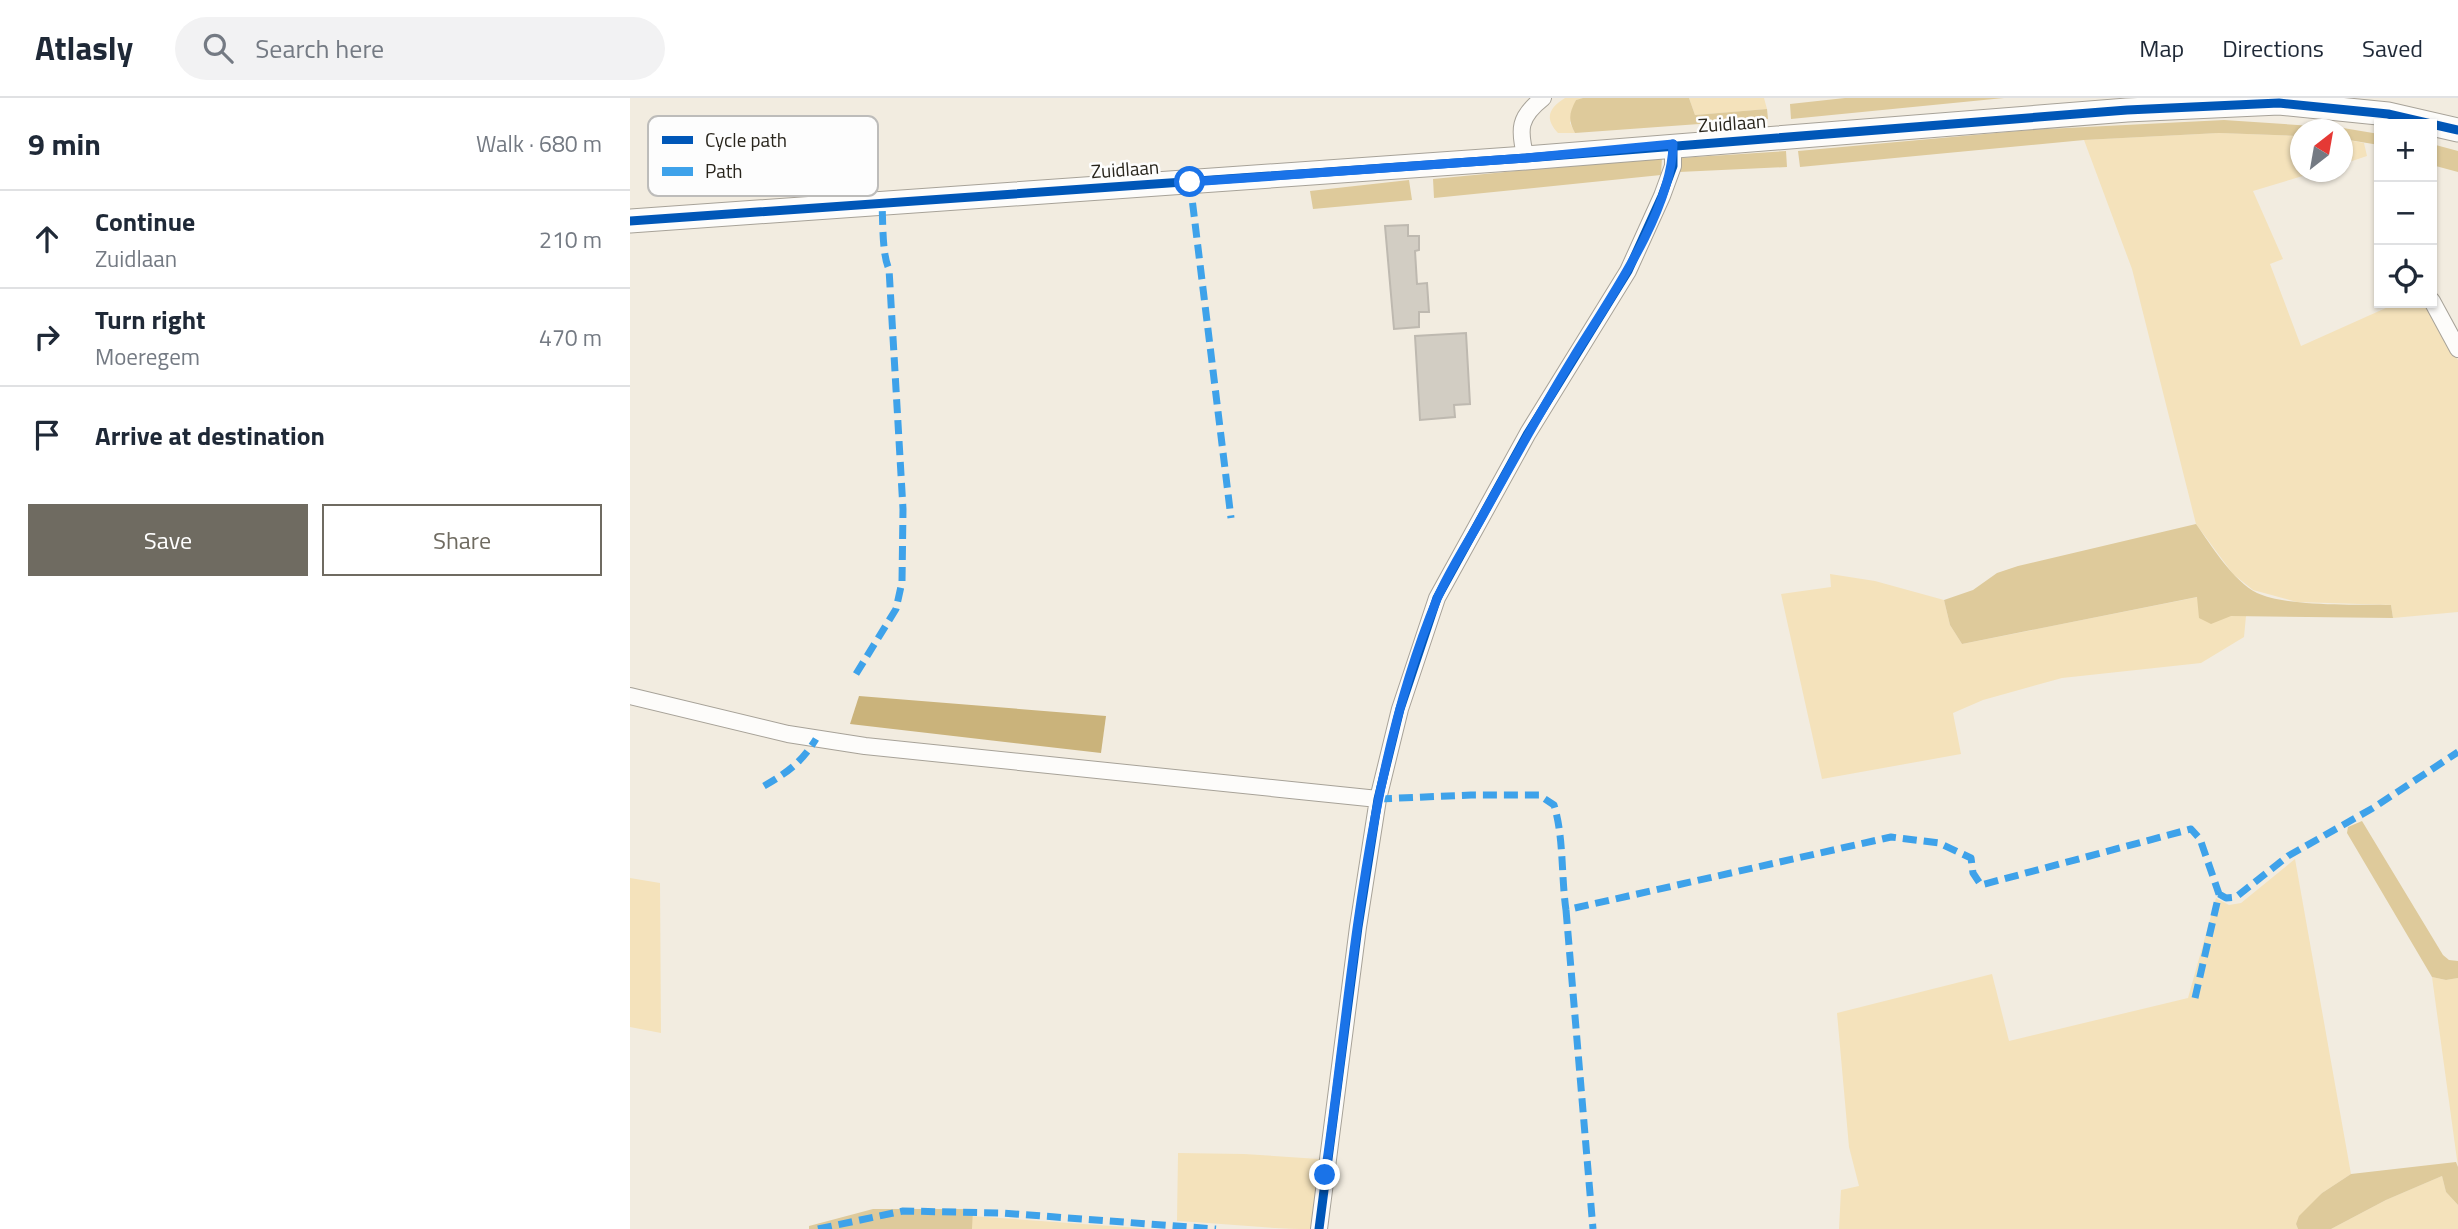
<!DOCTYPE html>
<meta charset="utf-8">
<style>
body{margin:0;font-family:"Titillium Web",sans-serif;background:#f2f2f3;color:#1f2937}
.controls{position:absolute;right:21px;top:21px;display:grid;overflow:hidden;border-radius:0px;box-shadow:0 2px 5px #0004}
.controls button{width:63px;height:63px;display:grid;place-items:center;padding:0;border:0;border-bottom:2px solid #e0e1e3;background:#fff;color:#1f2937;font:35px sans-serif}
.compass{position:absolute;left:1660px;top:21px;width:63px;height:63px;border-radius:50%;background:#fff;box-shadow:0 2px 5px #0004;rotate:31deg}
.stop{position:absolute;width:21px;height:21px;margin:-16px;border:5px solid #1a73e8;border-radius:50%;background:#fff}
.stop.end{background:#1a73e8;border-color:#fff;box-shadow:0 2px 7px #0008}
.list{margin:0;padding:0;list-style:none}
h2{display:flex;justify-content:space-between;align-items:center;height:91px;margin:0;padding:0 28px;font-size:30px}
h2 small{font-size:23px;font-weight:400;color:#747a83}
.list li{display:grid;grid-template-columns:46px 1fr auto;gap:21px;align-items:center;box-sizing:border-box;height:98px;padding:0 28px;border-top:2px solid #e0e1e3}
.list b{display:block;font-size:26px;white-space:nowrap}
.list p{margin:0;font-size:23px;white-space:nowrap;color:#747a83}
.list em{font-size:23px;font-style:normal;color:#747a83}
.actions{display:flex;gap:14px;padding:21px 28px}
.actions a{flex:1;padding:16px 0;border:2px solid #6f6b61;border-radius:0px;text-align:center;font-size:24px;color:#6f6b61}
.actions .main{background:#6f6b61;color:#fff}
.icon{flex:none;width:38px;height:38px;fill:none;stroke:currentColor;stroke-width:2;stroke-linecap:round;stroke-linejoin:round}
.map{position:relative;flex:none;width:1828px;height:1131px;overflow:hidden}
header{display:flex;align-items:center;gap:42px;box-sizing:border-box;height:98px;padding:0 35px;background:#fff;border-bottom:2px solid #e0e1e3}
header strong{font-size:33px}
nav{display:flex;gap:38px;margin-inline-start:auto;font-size:24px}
.search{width:490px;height:63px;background:#f2f2f3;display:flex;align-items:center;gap:18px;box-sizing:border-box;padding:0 24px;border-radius:38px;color:#747a83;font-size:26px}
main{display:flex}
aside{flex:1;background:#fff}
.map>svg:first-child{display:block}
</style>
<header>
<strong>Atlasly</strong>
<div class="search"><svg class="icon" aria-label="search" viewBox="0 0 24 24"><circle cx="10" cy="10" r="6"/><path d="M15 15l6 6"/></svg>Search here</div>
<nav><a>Map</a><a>Directions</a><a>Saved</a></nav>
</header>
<main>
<aside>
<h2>9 min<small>Walk · 680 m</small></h2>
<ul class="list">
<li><svg class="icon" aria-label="ahead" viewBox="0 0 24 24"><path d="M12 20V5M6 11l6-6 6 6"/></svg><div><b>Continue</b><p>Zuidlaan</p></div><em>210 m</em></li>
<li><svg class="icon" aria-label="right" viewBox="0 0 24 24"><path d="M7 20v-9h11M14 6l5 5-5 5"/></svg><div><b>Turn right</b><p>Moeregem</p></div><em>470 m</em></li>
<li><svg class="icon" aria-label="arrive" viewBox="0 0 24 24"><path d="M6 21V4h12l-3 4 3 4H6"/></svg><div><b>Arrive at destination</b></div></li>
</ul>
<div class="actions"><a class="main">Save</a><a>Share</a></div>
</aside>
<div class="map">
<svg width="1828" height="1131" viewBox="0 0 1828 1131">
<rect width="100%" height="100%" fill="#f2ece0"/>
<path fill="#f4e2bb" d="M935 0H953L946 2 940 25 945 35H928C914 20 919 10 935 0Z
M1059 0H1134L1137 11 1065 17Z
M1589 35 1670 38 1671 74H1686L1623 93 1653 161 1640 166 1671 248 1767 205H1794L1828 262V514L1763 520 1761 507 1667 504 1623 492 1603 476 1566 426 1502 171 1454 42Z
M1713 41 1734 45 1737 58 1713 66Z
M1200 476 1245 483 1314 502 1320 527 1332 546 1568 499 1600 518H1616L1614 539 1571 565 1432 580 1353 602 1323 615 1331 656 1192 681 1151 496 1201 489Z
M1665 761 1721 1076 1692 1095 1666 1126 1668 1131H1209L1211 1092 1229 1088 1219 1049 1207 915 1362 876 1379 943 1558 900 1586 800 1599 807 1611 805Z
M0 780 30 785 31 935 0 929Z
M1802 879 1816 882 1828 880V1069Z
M548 1055 614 1056 689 1061 683 1128 680 1131C636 1131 591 1125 547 1123Z
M1812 1078 1816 1094 1828 1107V1131H1701L1756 1102Z
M342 1118 523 1131H342Z"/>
<path fill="#deca9b" d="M953 0H1059L1065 17 1137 11 1138 21 945 35C938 22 939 15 946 2Z
M1215 0H1374L1161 21 1160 6Z
M1594 22 1713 30 1749 36V47L1713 41V32H1671L1670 38 1589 35 1454 42 1170 69 1168 53 1399 32Z
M1802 46 1828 53V74L1802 67Z
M1156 53 1157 69 1049 74V60Z
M1032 59 1031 77 804 100 803 81Z
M779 82 782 102 683 111 680 93Z
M1566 426C1581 447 1603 483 1627 495 1657 509 1726 506 1761 507L1763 520 1601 518 1581 526 1569 520 1567 499 1332 546 1320 527 1314 502 1343 492 1367 475 1388 468Z
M1732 723 1813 857 1819 862 1828 863V880L1816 882 1802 879 1717 735 1718 729Z
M1826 1064 1828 1069V1107L1816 1094 1812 1078 1756 1102 1701 1131H1668L1666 1126 1669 1118 1692 1095 1721 1076Z
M243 1111H343L342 1131H179V1128Z"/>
<path fill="#cab37b" d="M229 598 476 618 471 655 220 626Z"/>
<path fill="#d2cdc3" stroke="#beb9b0" stroke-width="2" d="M778 127V138H789V152L785 153 787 186 797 185 799 214H789V229L764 231 755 128Z
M836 235 840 306 824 307 825 319 790 322 785 238Z"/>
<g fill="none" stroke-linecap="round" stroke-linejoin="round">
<g stroke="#a7a298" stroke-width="18">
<path id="minor" d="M896 60C888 31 889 19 913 0
M1802 203 1828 251
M0 598 158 636 235 648 748 701
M689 1131 728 829 748 701 770 611 807 500 898 335 998 173 1032 98 1043 68V46"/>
</g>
<g stroke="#a7a298" stroke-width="25">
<path id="secondary" d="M0 123 896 60 1497 12 1649 5 1758 16 1828 32"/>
</g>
<use href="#minor" stroke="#fdfcfa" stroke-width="16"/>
<use href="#secondary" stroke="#fdfcfa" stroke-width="23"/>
<path stroke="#3ea2ea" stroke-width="7" stroke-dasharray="14 7" stroke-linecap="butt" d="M560 84 601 420
M226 576 266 511 272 484 273 411 259 171C252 157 253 123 252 106
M134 688C158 674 171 665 186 641
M748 701 841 697H909L924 707C934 740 931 777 936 812L1261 739 1309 745 1341 760 1343 775 1351 787 1561 731 1570 741 1589 796 1565 900
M1589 796 1596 800 1606 799 1658 758 1743 710 1828 654
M936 812 963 1131
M188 1131 273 1113 372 1115 586 1131"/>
<g stroke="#fdfdfd" stroke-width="13">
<path id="cycleway" d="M0 123 896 60 1497 12 1649 5 1758 16 1828 32
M689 1131 728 829 748 701 770 611 807 500 898 335 998 173 1032 98 1043 68V46"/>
</g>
<use href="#cycleway" stroke="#0057b8" stroke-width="9"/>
</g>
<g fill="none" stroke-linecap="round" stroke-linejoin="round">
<path stroke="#1a73e8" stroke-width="9" d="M560 84 896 60 1043 46C1042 114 978 203 943 260 911 312 882 365 852 419 837 446 819 473 807 501 733 680 723 887 695 1077"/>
</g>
<g text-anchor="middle" stroke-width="5" stroke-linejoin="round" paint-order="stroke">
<g font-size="19" fill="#29251c" stroke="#fdfdfd">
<text transform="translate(1102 25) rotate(-4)" y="7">Zuidlaan</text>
<text transform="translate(495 71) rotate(-4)" y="7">Zuidlaan</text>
</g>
</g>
<rect x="18" y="18" width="230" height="80" rx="10" fill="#fdfdfd" stroke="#bdbcba" stroke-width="2"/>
<rect x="32" y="38" width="31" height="8" fill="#0057b8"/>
<rect x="32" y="69" width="31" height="9" fill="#3ea2ea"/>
<g font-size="19" fill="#29251c">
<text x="75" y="49">Cycle path</text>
<text x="75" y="80">Path</text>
</g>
</svg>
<div class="controls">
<button>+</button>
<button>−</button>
<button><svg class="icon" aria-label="locate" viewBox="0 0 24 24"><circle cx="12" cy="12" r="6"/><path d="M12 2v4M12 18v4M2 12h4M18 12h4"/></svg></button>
</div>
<svg class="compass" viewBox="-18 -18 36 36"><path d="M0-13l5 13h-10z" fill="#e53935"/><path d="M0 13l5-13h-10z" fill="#747a83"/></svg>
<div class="stop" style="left:560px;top:84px"></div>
<div class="stop end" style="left:695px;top:1077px"></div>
</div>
</main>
